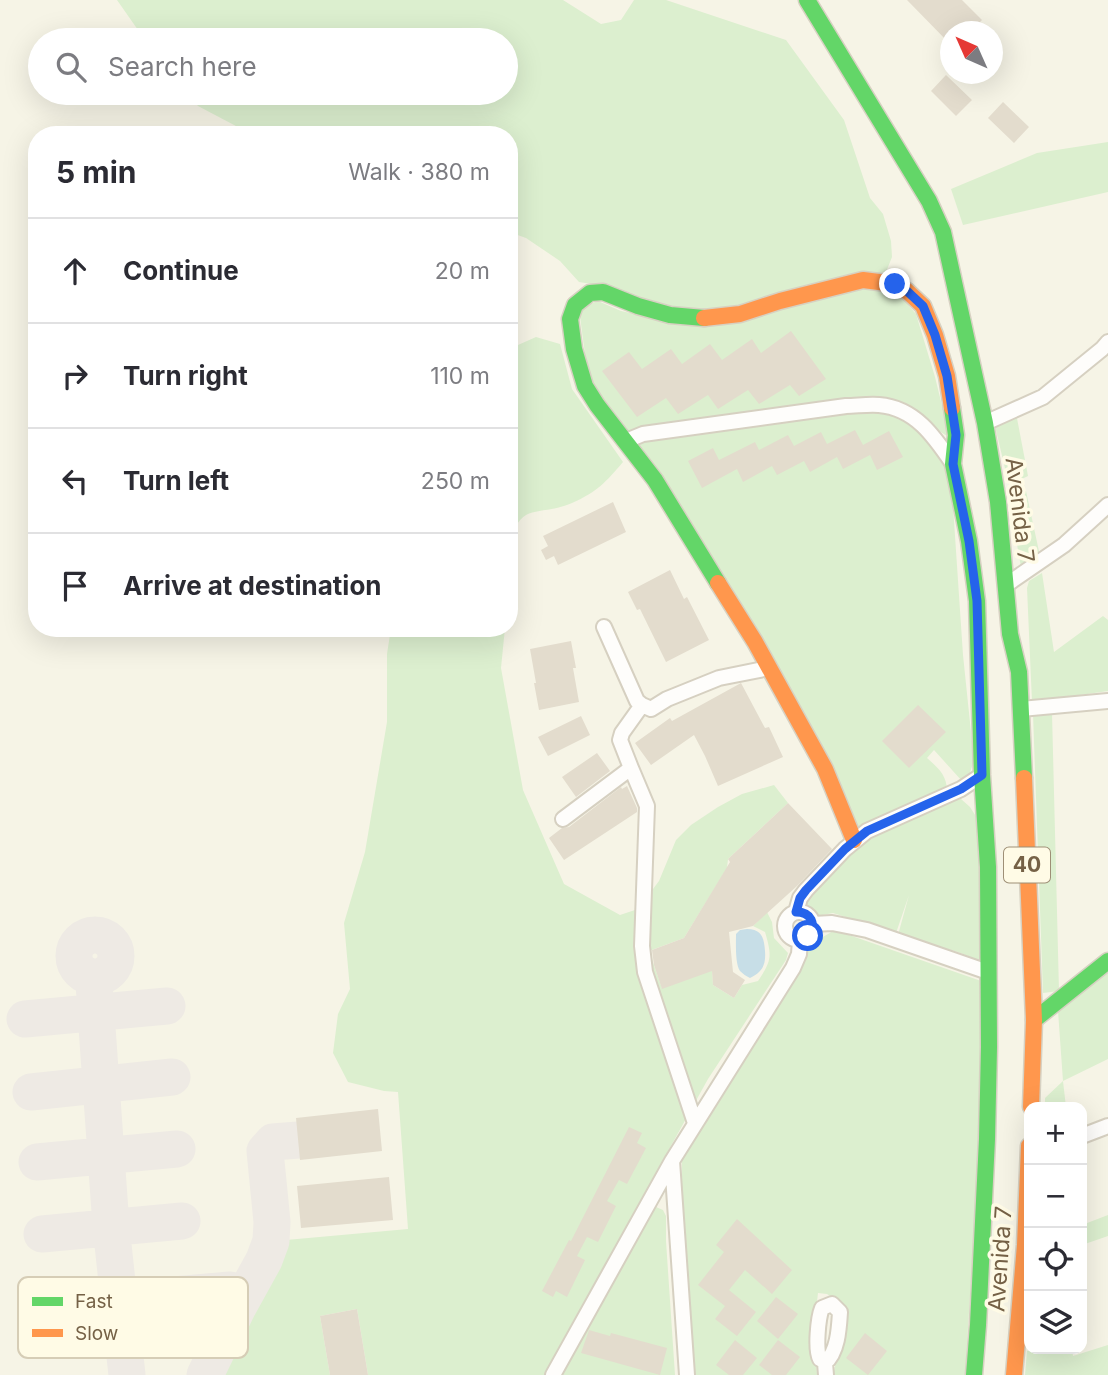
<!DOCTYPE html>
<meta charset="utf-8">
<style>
body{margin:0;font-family:Inter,sans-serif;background:#f2f2f3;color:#2b2b33}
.controls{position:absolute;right:21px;bottom:21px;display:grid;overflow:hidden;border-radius:14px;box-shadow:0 7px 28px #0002}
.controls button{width:63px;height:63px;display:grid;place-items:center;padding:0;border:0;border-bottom:2px solid #e1e1e2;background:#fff;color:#2b2b33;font:35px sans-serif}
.compass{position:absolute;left:940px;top:21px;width:63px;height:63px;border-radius:50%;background:#fff;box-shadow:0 7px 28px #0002;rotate:315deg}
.stop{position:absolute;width:21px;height:21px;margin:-16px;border:5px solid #2563eb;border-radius:50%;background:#fff}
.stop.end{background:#2563eb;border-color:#fff;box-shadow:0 2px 7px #0008}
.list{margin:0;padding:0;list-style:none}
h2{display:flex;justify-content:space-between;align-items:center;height:91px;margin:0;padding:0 28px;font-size:30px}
h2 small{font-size:23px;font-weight:400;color:#7c7c81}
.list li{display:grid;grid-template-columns:46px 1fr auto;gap:21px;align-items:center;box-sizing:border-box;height:105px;padding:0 28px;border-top:2px solid #e1e1e2}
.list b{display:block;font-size:26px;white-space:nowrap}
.list em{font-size:23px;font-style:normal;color:#7c7c81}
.icon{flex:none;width:38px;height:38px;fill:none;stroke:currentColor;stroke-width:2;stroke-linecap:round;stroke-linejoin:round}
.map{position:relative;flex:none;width:1108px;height:1375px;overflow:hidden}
.search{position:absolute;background:#fff;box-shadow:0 7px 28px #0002;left:28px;top:28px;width:490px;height:77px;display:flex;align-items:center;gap:18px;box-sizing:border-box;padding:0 24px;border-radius:38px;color:#7c7c81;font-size:26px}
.panel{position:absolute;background:#fff;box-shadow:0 7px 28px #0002;left:28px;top:126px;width:490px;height:511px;border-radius:28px}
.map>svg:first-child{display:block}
</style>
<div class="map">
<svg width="1108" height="1375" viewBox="0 0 1108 1375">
<rect width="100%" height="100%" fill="#f6f4e6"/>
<path fill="#dcefcf" d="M117 0H563L601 24 621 20 634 0H666L786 40 844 120 870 198 883 214 891 241 892 257 886 272 861 276 719 312 663 305 598 285 579 282 560 261 526 238 509 232V135H253L198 106 186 93H506V40H145Z
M1108 142V192L963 225 951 189 1037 153Z
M862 285 884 291 903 299 916 314 935 377 950 438 901 406 626 433 589 385 579 309 598 301 621 311 688 325Z
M536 337 560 344 572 389 623 462C606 482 597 492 572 503 537 518 518 499 509 550V349Z
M845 410H877L900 415 914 423 945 464 952 491 963 655 974 761 968 778 962 781 934 750 927 758C938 768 947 775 947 791L856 834 633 444 646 438Z
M1016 413 1028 476 1009 485 993 418Z
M1026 491 1040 556 1021 567 1009 499Z
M1042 573 1054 652 1103 616 1108 620V691L1032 702 1027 588 1029 581Z
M391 628H505L501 668 523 790 564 884 620 915 638 909 659 881 676 840 691 825 718 807 742 794 774 785 788 803 728 859 727 868 684 938 649 951 662 988 712 968 713 985 734 998 742 985 758 981C772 960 772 956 765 932L753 926 767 912 772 922 774 938 788 953 786 960 708 1079 544 1375H368L357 1309 320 1316 330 1375H210L268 1263 275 1241 408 1229 398 1092 384 1091 348 1082 333 1053 338 1014 350 989 344 923 365 852 387 722V654Z
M1052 713 1059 991 1043 993 1033 714Z
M961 799 970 807 977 818 985 963 958 952 898 935 909 895 896 933 833 913 817 916 812 911 806 903C811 883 841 859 857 847 871 838 886 831 901 824 919 814 940 801 961 799Z
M833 931 849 935 984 982 978 1169 965 1375H833L837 1357 839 1302 827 1294 818 1293 814 1327 817 1375H695L681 1209 682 1155 804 959C809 945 821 938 833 931Z
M1108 971V1059L1063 1081 1066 1107H1045V1098L1063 1081 1058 1011Z
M656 1207 663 1210 666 1216V1241L675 1375H561L652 1210Z
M1108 1215V1236L1082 1245V1225Z
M1108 1345V1375H1025L1027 1351 1047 1349H1072L1073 1356Z"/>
<path fill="#c7dee7" d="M747 929C762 929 764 938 765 951 766 964 763 972 750 978 746 976 743 974 740 971 735 964 736 943 736 934L740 930Z"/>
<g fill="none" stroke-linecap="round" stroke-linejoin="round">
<path stroke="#eeeae4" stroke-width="37" d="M74 956a21 21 0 1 1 42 0a21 21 0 1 1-42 0Z
M100 977 94 984 96 1013 111 1226 127 1375
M25 1019 167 1006
M31 1092 172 1077
M37 1162 177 1149
M42 1234 182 1221
M118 1300 230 1290
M205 1375 238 1307 264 1260 271 1241 272 1222 265 1151 273 1142 298 1140"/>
</g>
<path fill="#e3dccd" d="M907 0H962L982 20 970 32H950V44Z
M946 75 972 100 956 116 931 91Z
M1003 102 1029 127 1014 143 988 118Z
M791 331 826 379 799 396 790 385 759 404 748 390 718 409 708 395 678 414 666 398 637 417 602 371 629 352 642 369 671 349 682 364 710 344 722 360 752 339 761 353Z
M855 430 863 445 889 431 903 457 877 470 870 455 843 469 837 457 810 472 804 461 777 475 772 466 743 482 737 469 702 488 688 461 713 448 719 460 755 442 759 450 788 435 794 446 821 432 827 444Z
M613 502 626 532 558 565 554 556 546 560 541 550 548 546 543 536Z
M670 570 684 599 687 597 709 640 666 662 640 609 637 610 628 592Z
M571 641 576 668H573L579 702 539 710 534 683H536L530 649Z
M741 683 765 728 769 727 783 757 718 786 705 756 694 735 651 765 635 743 670 718 672 721Z
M918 705 946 732 909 768 882 741Z
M581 716 590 735 548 756 538 737Z
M597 753 610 771 576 797 562 777Z
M627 786 637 808V812L564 860 549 838 562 828 569 827 621 787 622 789Z
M788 803 832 849 797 886 753 926 729 932 733 972 745 980 734 998 713 985 712 971 662 989 654 965 652 950 684 938 730 862 728 859Z
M378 1109 382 1151 300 1160 296 1118Z
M629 1127 642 1133 637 1143 646 1148 627 1184 619 1180 607 1201 616 1206 598 1242 587 1237 577 1256 585 1260 567 1297 556 1291 553 1297 542 1291 569 1240 571 1241Z
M389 1177 393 1220 301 1228 297 1186Z
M737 1219 792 1270 772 1294 745 1270 729 1290 756 1312 737 1336 715 1319 725 1306 698 1285 724 1252 716 1245Z
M776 1297 798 1314 778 1339 757 1321Z
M357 1309 368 1375H330L320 1316Z
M589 1330 610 1336 611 1333 667 1348 660 1375 581 1353Z
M865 1333 887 1351 868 1375 846 1358Z
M735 1340 757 1358 743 1375H729L716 1365Z
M778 1340 800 1357 786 1375H772L759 1365Z"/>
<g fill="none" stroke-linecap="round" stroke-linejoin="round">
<g stroke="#d6d0c1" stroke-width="18">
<path id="street" d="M985 423 1043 397 1102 349 1108 342
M626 441 643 434 846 406C856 406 868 404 879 405 915 408 934 436 953 464
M1006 585 1064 545 1108 505
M604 627 637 701 642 705 651 709 667 699 719 678 769 668
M1021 709 1108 701
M631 768 647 806 642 946 645 972 695 1123
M563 819 631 768 620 740 622 733 642 705
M785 926a14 14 0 1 1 28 0a14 14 0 1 1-28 0Z
M796 912 800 898 806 890 845 849 867 831 961 789 982 775
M813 924 832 923 867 930 988 972
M1082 1136 1108 1126
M672 1161 687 1375
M825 1363C838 1352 839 1328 840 1312L832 1304 822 1308C818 1318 815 1350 820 1359 822 1360 824 1361 825 1363L826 1375
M553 1375 672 1161 793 968 799 954 800 940"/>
</g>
<g stroke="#d7d1c2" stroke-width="19">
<path id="fast" d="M807 0 929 201 943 232 985 423 998 502 1010 634 1019 672 1024 778
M704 318 670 315 638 306 603 292 590 293 575 305 570 319 574 349 585 386 597 405 655 480 718 583
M952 408 956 435 953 464 969 541 977 601 982 775 988 867 989 1047 987 1139 978 1325 974 1375
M1034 1020 1108 961"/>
</g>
<g stroke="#d7d1c2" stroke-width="19">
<path id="slow" d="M704 318 740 314 780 301 863 280 895 284 907 291 923 306 935 335 947 376 952 408
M718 583 755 642 825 769 854 840
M1024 778 1034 1020 1031 1107
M1014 1375 1025 1245 1029 1146"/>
</g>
<use href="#street" stroke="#fefdfb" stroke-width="14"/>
<use href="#fast" stroke="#63d668" stroke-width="16"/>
<use href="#slow" stroke="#ff974d" stroke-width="16"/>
</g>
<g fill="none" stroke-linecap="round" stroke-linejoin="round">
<path stroke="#2563eb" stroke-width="9" d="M808 936C817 924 811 912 796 912L800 898 806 890 845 849 867 831 961 789 982 775 977 601 969 541 953 464 956 435 947 376 935 335 923 306 907 291 895 284"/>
</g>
<g text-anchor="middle" stroke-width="7" stroke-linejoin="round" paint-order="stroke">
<rect fill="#fffbe6" stroke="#9e8f76" stroke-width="2" x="1004" y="847.5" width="46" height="35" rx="5"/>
<g font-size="21" font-weight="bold" fill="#756146">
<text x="1027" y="872">40</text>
</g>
<g font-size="23" fill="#756146" stroke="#fffbe6">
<text transform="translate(1020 510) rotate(83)" y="8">Avenida 7</text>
<text transform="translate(1000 1259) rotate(-86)" y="8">Avenida 7</text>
</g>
</g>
<rect x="18" y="1277" width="230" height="81" rx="10" fill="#fffbe6" stroke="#d6cdb6" stroke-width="2"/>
<rect x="32" y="1297" width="31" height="9" fill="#63d668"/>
<rect x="32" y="1329" width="31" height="8" fill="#ff974d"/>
<g font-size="19" fill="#756146">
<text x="75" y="1308">Fast</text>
<text x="75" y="1340">Slow</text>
</g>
</svg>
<div class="controls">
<button>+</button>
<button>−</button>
<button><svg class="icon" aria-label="locate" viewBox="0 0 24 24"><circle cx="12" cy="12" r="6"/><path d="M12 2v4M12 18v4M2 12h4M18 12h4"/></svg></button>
<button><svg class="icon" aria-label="layers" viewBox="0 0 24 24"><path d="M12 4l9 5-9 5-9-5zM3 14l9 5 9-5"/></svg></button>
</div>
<svg class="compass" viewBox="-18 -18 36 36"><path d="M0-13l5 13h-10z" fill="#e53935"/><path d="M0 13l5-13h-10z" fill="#7c7c81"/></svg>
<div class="stop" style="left:808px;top:936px"></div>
<div class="stop end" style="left:895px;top:284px"></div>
<div class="search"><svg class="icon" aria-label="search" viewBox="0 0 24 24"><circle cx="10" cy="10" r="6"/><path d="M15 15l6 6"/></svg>Search here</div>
<section class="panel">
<h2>5 min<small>Walk · 380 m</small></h2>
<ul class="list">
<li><svg class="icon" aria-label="ahead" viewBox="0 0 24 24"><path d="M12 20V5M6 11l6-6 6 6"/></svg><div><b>Continue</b></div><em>20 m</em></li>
<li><svg class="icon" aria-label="right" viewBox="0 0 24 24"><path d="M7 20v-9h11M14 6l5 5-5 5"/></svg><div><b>Turn right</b></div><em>110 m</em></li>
<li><svg class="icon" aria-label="left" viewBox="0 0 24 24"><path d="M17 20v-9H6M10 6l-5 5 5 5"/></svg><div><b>Turn left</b></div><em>250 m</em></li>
<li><svg class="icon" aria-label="arrive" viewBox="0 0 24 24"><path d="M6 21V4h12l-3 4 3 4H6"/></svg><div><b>Arrive at destination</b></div></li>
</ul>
</section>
</div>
